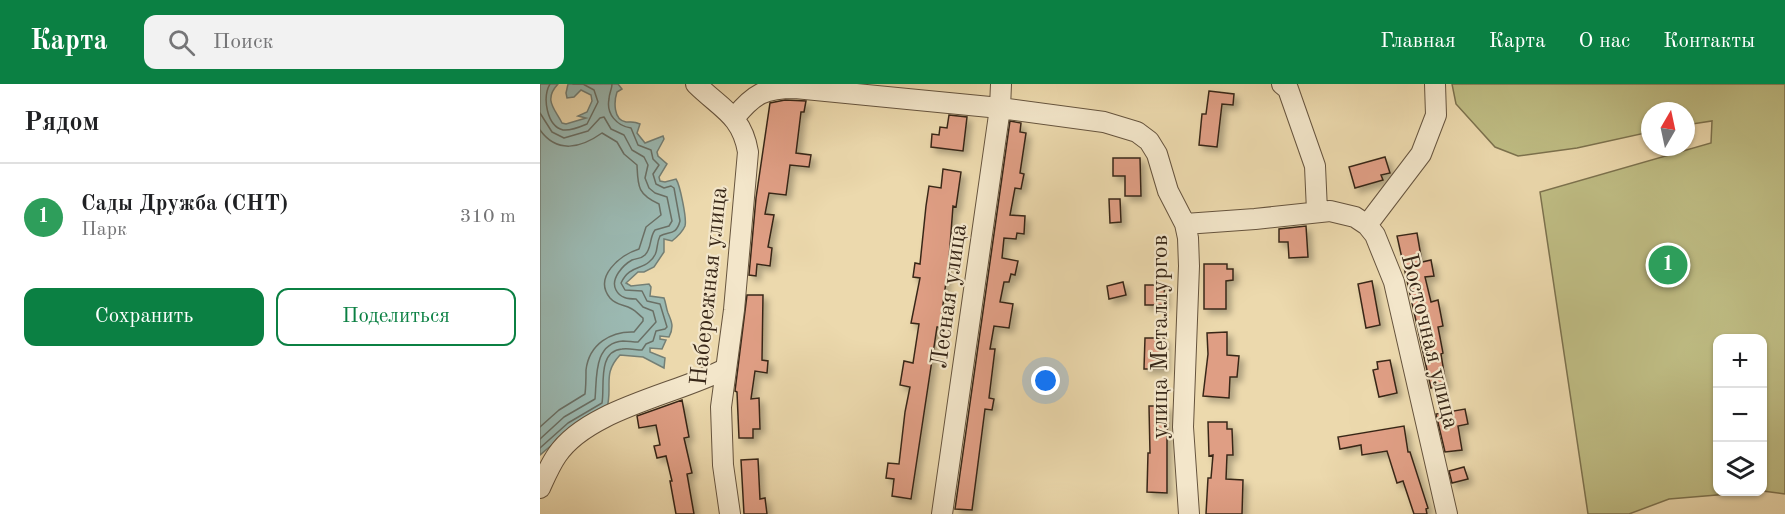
<!DOCTYPE html>
<html lang="ru">
<meta charset="utf-8">
<style>
body{margin:0;font-family:"Old Standard TT",serif;background:#f2f2f2;color:#202124}
.controls{position:absolute;right:18px;bottom:18px;display:grid;overflow:hidden;border-radius:12px;box-shadow:0 2px 4px #0004}
.controls button{width:54px;height:54px;display:grid;place-items:center;padding:0;border:0;border-bottom:2px solid #e0e0e0;background:#fff;color:#202124;font:30px sans-serif}
.compass{position:absolute;left:1101px;top:18px;width:54px;height:54px;border-radius:50%;background:#fff;box-shadow:0 2px 4px #0004;rotate:9deg}
.you{position:absolute;left:506px;top:297px;width:21px;height:21px;margin:-15px;border:4px solid #fff;border-radius:50%;background:#1a73e8;box-shadow:0 0 0 9px #1a73e833}
.badge{display:grid;place-items:center;width:39px;height:39px;border-radius:50%;background:#0b8043;color:#fff;font-size:20px;font-weight:700}
.pin{position:absolute;translate:-50% -50%;border:3px solid #fff;box-shadow:0 2px 6px #0006}
.list{margin:0;padding:0;list-style:none}
h2{display:flex;justify-content:space-between;align-items:center;height:78px;margin:0;padding:0 24px;font-size:26px}
h2 small{font-size:20px;font-weight:400;color:#757577}
.list li{display:grid;grid-template-columns:39px 1fr auto;gap:18px;align-items:center;box-sizing:border-box;height:108px;padding:0 24px;border-top:2px solid #e0e0e0}
.list b{display:block;font-size:22px;white-space:nowrap}
.list p{margin:0;font-size:20px;white-space:nowrap;color:#757577}
.list em{font-size:20px;font-style:normal;color:#757577}
.actions{display:flex;gap:12px;padding:18px 24px}
.actions a{flex:1;padding:14px 0;border:2px solid #0b8043;border-radius:12px;text-align:center;font-size:21px;color:#0b8043}
.actions .main{background:#0b8043;color:#fff}
.icon{flex:none;width:33px;height:33px;fill:none;stroke:currentColor;stroke-width:2;stroke-linecap:round;stroke-linejoin:round}
.map{position:relative;flex:none;width:1245px;height:430px;overflow:hidden}
header{display:flex;align-items:center;gap:36px;box-sizing:border-box;height:84px;padding:0 30px;background:#0b8043;color:#fff}
header strong{font-size:28px}
nav{display:flex;gap:33px;margin-inline-start:auto;font-size:21px}
.search{width:420px;height:54px;background:#f2f2f2;display:flex;align-items:center;gap:15px;box-sizing:border-box;padding:0 21px;border-radius:12px;color:#757577;font-size:22px}
main{display:flex}
aside{flex:1;background:#fff}
.map>svg:first-child{display:block}
</style>
<header>
<strong>Карта</strong>
<div class="search"><svg class="icon" aria-label="search" viewBox="0 0 24 24"><circle cx="10" cy="10" r="6"/><path d="M15 15l6 6"/></svg>Поиск</div>
<nav><a>Главная</a><a>Карта</a><a>О нас</a><a>Контакты</a></nav>
</header>
<main>
<aside>
<h2>Рядом<small></small></h2>
<ul class="list">
<li><span class="badge" style="background:#2e9e5b">1</span><div><b>Сады Дружба (СНТ)</b><p>Парк</p></div><em>310 m</em></li>
</ul>
<div class="actions"><a class="main">Сохранить</a><a>Поделиться</a></div>
</aside>
<div class="map">
<svg width="1245" height="430" viewBox="0 0 1245 430">
<defs>
<filter id="shadow"><feDropShadow dx="4.5" dy="4.5" stdDeviation="3" flood-color="#0004"/></filter>
</defs>
<rect width="100%" height="100%" fill="#ecd9ad"/>
<filter id="stains"><feTurbulence type="fractalNoise" baseFrequency=".00333" numOctaves="4"/><feColorMatrix values="0 0 0 0 .2 0 0 0 0 .09 0 0 0 0 .02 0 0 0 .5 -.17"/></filter>
<radialGradient id="worn" r=".72"><stop offset=".6" stop-color="#630" stop-opacity="0"/><stop offset="1" stop-color="#630" stop-opacity=".3"/></radialGradient>
<path fill="#bfbd84" stroke="#7c724e" stroke-width="1.5" d="M912 0H1245V410L1223 407 1222 255H1178V408H1213L1129 415 1089 430H1048L1000 108 1171 59 1172 37 1146 41V27H1110V48L1037 64 978 72 955 63 916 20Z"/>
<path fill="#9bb9b2" stroke="#747f75" stroke-width="1.5" d="M0 0H18C3 16 15 25 22 39L26 40 46 34 38 32 47 28 52 17 51 11 41 6 34 13 27 14 26 9 28 0H78L82 5 77 8C74 17 73 36 86 38 92 38 94 37 100 40L97 49 105 59 123 52 124 55 117 68 118 72 127 80 119 93 120 97 125 98 136 95C140 101 147 135 145 142 142 149 137 153 132 157L124 155V168L114 183 104 188H98L86 199 91 202 109 200 111 203 110 212 124 214C126 219 126 224 128 229 132 238 134 243 129 253L120 252V255L126 256 122 265 110 264V268L125 274 124 284 103 273 80 271C62 290 73 302 67 324L32 344 0 371Z"/>
<g fill="none" stroke-linecap="round" stroke-linejoin="round">
<path stroke="#6a7066" stroke-width="1.5" d="M10 0C2 14 7 42 23 46 31 47 40 43 47 40L58 18 54 6 43 0H33
M0 29 12 48 24 54 48 47 60 34 64 33 71 45 84 51 92 66 104 73 108 81 105 94 109 104 115 109 127 113 132 137 129 142 115 146C109 154 112 164 105 171 101 175 97 174 92 176 83 181 70 195 76 206 80 214 88 215 96 215L103 223 113 227 116 238 98 258C93 258 88 257 83 257 53 259 57 295 55 315L24 333 0 355
M0 46C17 70 41 64 62 49L77 58 84 70 97 81C98 102 97 110 119 120L121 131 106 143 99 165C80 171 53 193 70 214 77 222 84 220 92 225 96 227 99 231 103 234V237L94 248C71 247 49 260 46 286 46 294 46 302 45 310L19 326 0 343
M0 364 28 339 62 319C65 303 57 267 82 265 89 264 96 266 102 266L106 260 113 257 116 247 125 245 127 243 120 220 107 217 102 207 85 206 81 199C89 182 100 186 109 178 120 169 115 162 120 152 129 147 136 152 140 137L134 104 131 102 124 104 116 100 113 90 119 81 113 75 111 66 98 61 91 44C77 42 66 30 69 15 69 9 72 6 72 0"/>
</g>
<path fill="#df9e84" stroke="#392819" stroke-width="1.5" filter="url(#shadow)" d="M669 7 694 10 693 21 682 20 677 63 659 61 662 30H666Z
M245 16 266 17 264 28H261L256 69 271 71 269 83 250 81 246 111 229 109 225 130 234 131 228 163 232 164 230 182 217 180 216 192 209 191 216 114 230 19Z
M409 31 427 33 423 67 391 63 392 50 399 51 400 43 407 44Z
M470 37 481 39 480 48 486 49 480 89 484 90 481 105 475 104 470 131 485 132 484 150 477 149 476 155 464 154 462 174 478 177 475 191 471 190 469 198H464L460 218 473 220 469 244 454 242 450 265H455L449 314 454 315 452 326 445 325 432 426 415 425Z
M845 73 850 89 841 91 843 96 815 104 809 83Z
M573 74H600L601 112H585V92H573Z
M403 85 421 88 416 123 413 122 409 175 400 243H397L371 415 352 412 354 395 346 394 348 379 359 380 365 328 370 303 360 301 364 277 373 279 379 240 371 239 380 194 373 193 375 179 380 180 386 122 389 102 401 104Z
M569 115H580L581 138 570 139Z
M766 142 768 173 749 174 748 158H739V145Z
M877 149 882 178 891 176 894 192 885 193 891 218 898 216 903 242 898 243 903 269 901 270 906 301 891 304 857 152Z
M664 180H687V185H693V196L686 197V225H664Z
M832 197 840 241 826 244 818 200Z
M583 198 586 211 569 215 567 202Z
M605 201H624L625 221H605Z
M207 211H223L222 276 228 277 227 289 215 287 211 315 219 314 220 345H213V354H199L197 308 195 307Z
M687 248V271L699 272 697 293H690L689 314 663 312 668 270 667 249Z
M605 254H625V285H604Z
M850 276 857 309 839 313 833 286 838 285 837 278Z
M142 316 149 353 144 354 152 389 147 390 154 430H136L130 397H132L126 372 117 374 114 362 120 361 116 341 99 344 97 332Z
M609 322H627V409L607 408 608 369H610Z
M925 325 928 340 918 342 922 366 905 368 896 330Z
M668 338H687V345H692L693 371H687L686 395 703 396 702 430H666L668 394H671L673 371 669 372Z
M864 342 868 368H870L888 424 886 425 887 430H874L863 397 857 399 847 367 822 371 821 361 800 365 798 353Z
M218 375 220 415 225 414 227 430H204L201 376Z
M924 383 928 395 912 399 909 387Z"/>
<g fill="none" stroke-linecap="round" stroke-linejoin="round">
<g stroke="#66543e" stroke-width="22">
<path id="minor" d="M156 0C180 24 202 31 208 68L194 226 181 323 183 381 190 430
M742 0 748 5 775 82 777 127
M195 33C214 10 224 4 255 4L460 24 564 38 597 48 609 57 617 70 628 107 645 140 648 154 649 182 643 343 649 430
M645 140 715 135 790 127 815 133 827 141 835 151 854 198 907 430
M827 141 881 70 896 31 895 0
M0 404C5 393 10 381 17 371 48 325 137 310 185 285
M402 430 460 24 461 0"/>
</g>
<use href="#minor" stroke="#f3e6ca" stroke-width="20"/>
</g>
<g text-anchor="middle" stroke-width="4.5" stroke-linejoin="round" paint-order="stroke">
<g font-size="24" fill="#392819" stroke="#f3e6ca">
<text transform="translate(168 202) rotate(-84)" y="8">Набережная улица</text>
<text transform="translate(408 212) rotate(-82)" y="8">Лесная улица</text>
<text transform="translate(619 253) rotate(-90)" y="8">улица Металлургов</text>
<text transform="translate(891 257) rotate(76)" y="8">Восточная улица</text>
</g>
</g>
<rect width="100%" height="100%" filter="url(#stains)"/>
<rect width="100%" height="100%" fill="url(#worn)"/>
</svg>
<div class="controls">
<button>+</button>
<button>−</button>
<button><svg class="icon" aria-label="layers" viewBox="0 0 24 24"><path d="M12 4l9 5-9 5-9-5zM3 14l9 5 9-5"/></svg></button>
</div>
<svg class="compass" viewBox="-18 -18 36 36"><path d="M0-13l5 13h-10z" fill="#e53935"/><path d="M0 13l5-13h-10z" fill="#757577"/></svg>
<div class="you"></div>
<div class="pin badge" style="left:1128px;top:181px;background:#2e9e5b">1</div>
</div>
</main>
